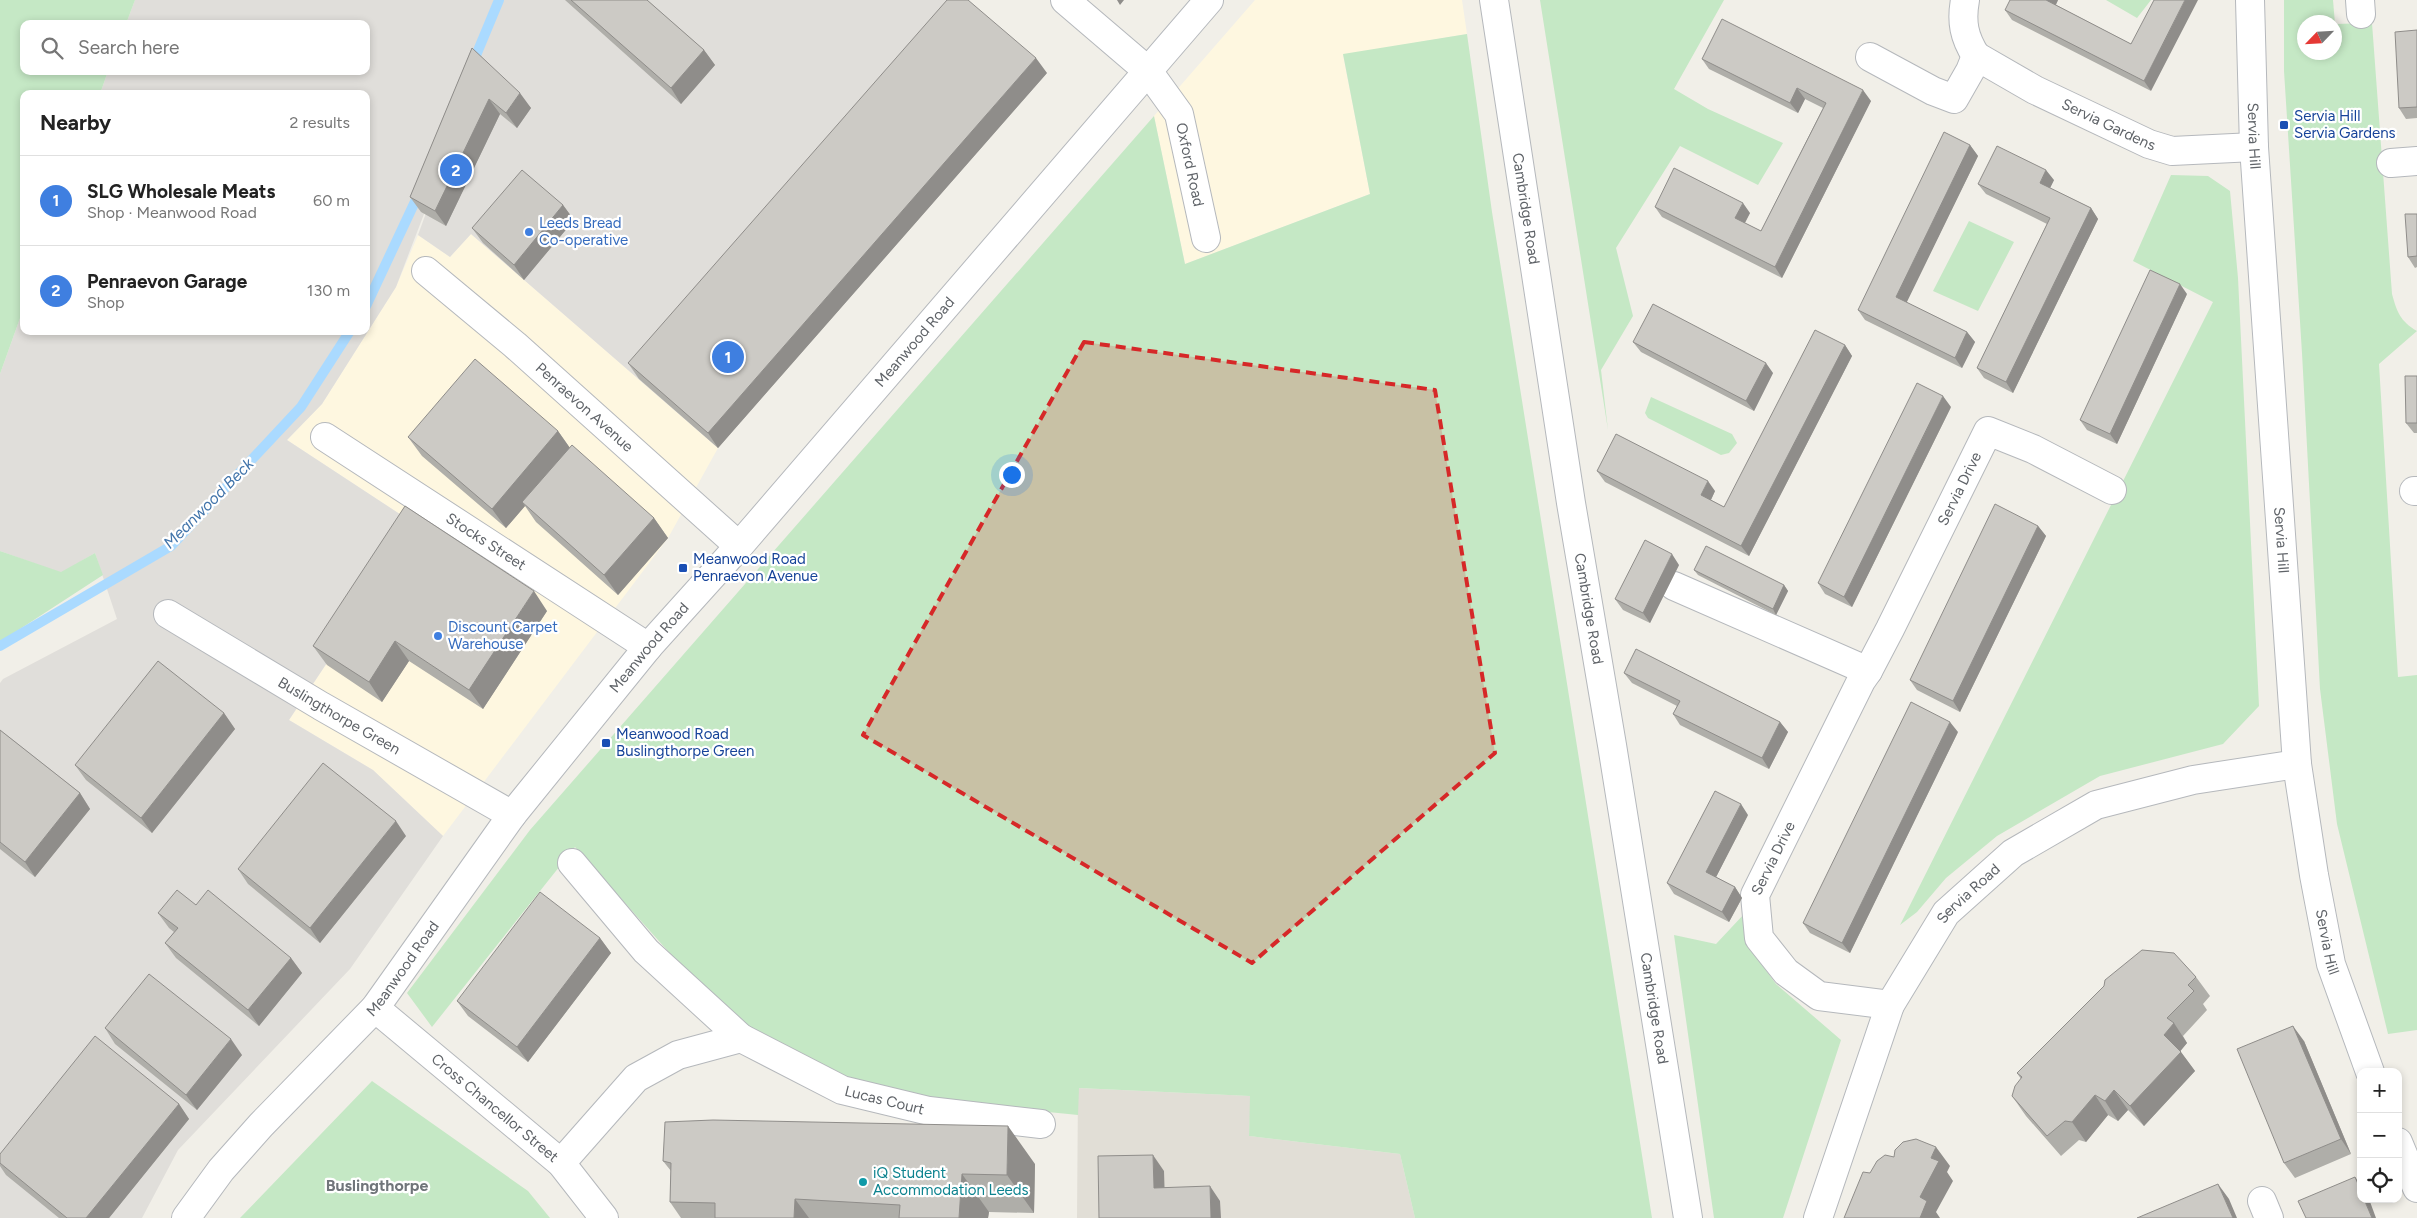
<!DOCTYPE html>
<meta charset="utf-8">
<style>
body{margin:0;font-family:Figtree,sans-serif;background:#f6f6f6;color:#222}
.controls{position:absolute;right:15px;bottom:15px;display:grid;overflow:hidden;border-radius:10px;box-shadow:0 2px 8px #0003}
.controls button{width:45px;height:45px;display:grid;place-items:center;padding:0;border:0;border-bottom:1px solid #e0e0e0;background:#fff;color:#222;font:25px sans-serif}
.compass{position:absolute;left:2297px;top:15px;width:45px;height:45px;border-radius:50%;background:#fff;box-shadow:0 2px 8px #0003;rotate:245deg}
.you{position:absolute;left:1011px;top:474px;width:18px;height:18px;margin:-12px;border:4px solid #fff;border-radius:50%;background:#1a73e8;box-shadow:0 0 0 8px #1a73e833}
.badge{display:grid;place-items:center;width:32px;height:32px;border-radius:50%;background:#ea4335;color:#fff;font-size:16px;font-weight:700}
.pin{position:absolute;translate:-50% -50%;border:2px solid #fff;box-shadow:0 1px 5px #0006}
.list{margin:0;padding:0;list-style:none}
h2{display:flex;justify-content:space-between;align-items:center;height:65px;margin:0;padding:0 20px;font-size:21px}
h2 small{font-size:16px;font-weight:400;color:#767676}
.list li{display:grid;grid-template-columns:32px 1fr auto;gap:15px;align-items:center;box-sizing:border-box;height:90px;padding:0 20px;border-top:1px solid #e0e0e0}
.list b{display:block;font-size:19px;white-space:nowrap}
.list p{margin:0;font-size:16px;white-space:nowrap;color:#767676}
.list em{font-size:16px;font-style:normal;color:#767676}
.icon{flex:none;width:28px;height:28px;fill:none;stroke:currentColor;stroke-width:2;stroke-linecap:round;stroke-linejoin:round}
.map{position:relative;flex:none;width:2417px;height:1218px;overflow:hidden}
.search{position:absolute;background:#fff;box-shadow:0 2px 8px #0003;left:20px;top:20px;width:350px;height:55px;display:flex;align-items:center;gap:12px;box-sizing:border-box;padding:0 18px;border-radius:10px;color:#767676;font-size:19px}
.panel{position:absolute;background:#fff;box-shadow:0 2px 8px #0003;left:20px;top:90px;width:350px;height:245px;border-radius:10px}
.map>svg:first-child{display:block}
</style>
<div class="map">
<svg width="2417" height="1218" viewBox="0 0 2417 1218">
<rect width="100%" height="100%" fill="#f1efe8"/>
<path fill="#fef7e0" d="M1255 0H1462L1467 34 1343 55 1370 194 1185 264 1154 116Z
M471 234 718 448 668 538 443 836 373 770 289 720 418 526 287 440 322 404 396 287 418 235 450 257Z"/>
<path fill="#e0deda" d="M135 0H962L1047 73 718 448 471 234 450 257 418 235 457 128 396 287 322 404 287 440 418 526 289 720 373 770 443 836 350 969 178 1150 142 1218H0V683L3 679 117 619 95 553 61 573 0 551V374L24 307V331H366V94H100L108 71H366V24H126Z"/>
<path fill="#e1ded6" d="M1078 1088 1251 1096 1249 1136 1400 1154 1415 1218H1077Z"/>
<path fill="#c5e8c5" fill-rule="evenodd" d="M0 0H135L126 24H24V71H108L100 94H24V307L0 374Z
M1540 0H1724L1674 89 1708 109 1783 143 1758 185 1680 146 1616 248 1633 316 1601 370 1608 430Z
M2106 0H2151L2137 18Z
M2284 0H2333L2335 24 2372 23 2392 294C2397 312 2400 321 2417 331L2379 364 2398 677 2417 675V1030L2388 1034 2337 824 2320 689 2302 353 2284 71ZM2304 22H2334V52H2304Z
M1467 34 1492 212 1652 1218H1415L1400 1154 1249 1136 1250 1096 1079 1088 1078 1115 938 1101 850 1081 724 1014 575 847 432 1027 407 993 530 830 1154 116 1185 264 1370 194 1343 54Z
M2171 175 2208 176 2230 191 2238 278 2259 706 2223 744 2100 776 1997 836 1946 878 1917 912 1900 925 2213 302 2133 261Z
M1969 221 2014 242 1978 311 1933 291Z
M1651 397 1732 434 1737 443 1729 453 1721 455 1648 418 1645 413Z
M0 551 61 572 95 553 103 575 0 642Z
M1745 913 1751 950 1776 984 1841 1040 1783 1218H1714L1674 935 1716 944Z
M372 1081 528 1191 550 1218H240Z"/>
<g fill="none" stroke-linecap="round" stroke-linejoin="round">
<path stroke="#aadaff" stroke-width="10" d="M472 65 499 0
M366 306 420 191
M0 646 171 546 301 407 350 331"/>
<g stroke="#b5b8bc" stroke-width="30">
<g id="minor">
<path id="s1" d="M1065 0 1148 71 1179 114 1206 238"/>
<path id="s2" d="M1494 0 1571 503 1612 745 1688 1218"/>
<path d="M1965 0C1961 22 1964 37 1976 56"/>
<path id="s3" d="M2250 0 2254 147 2297 764 2314 875 2331 964 2370 1072"/>
<path d="M2360 0 2361 14"/>
<path id="s4" d="M1870 57 1933 91 1954 99 1970 71 1976 56 2035 90 2149 144 2172 151 2254 147"/>
<path d="M2391 163 2417 161"/>
<path id="s5" d="M426 271 515 345 739 546"/>
<path id="s6" d="M325 437 648 647"/>
<path d="M2414 491H2417"/>
<path d="M1674 586 1868 671"/>
<path id="s7" d="M168 614 321 706 512 815"/>
<path id="s8" d="M572 863 646 951 741 1038 842 1090 929 1111 1041 1124"/>
<path id="s9" d="M1890 1005 1819 996 1786 972 1759 938 1755 895 1861 681 1868 671 1890 629 1988 431 2033 449 2112 490"/>
<path id="s10" d="M375 1008 561 1163 604 1218"/>
<path d="M2398 1142 2417 1188"/>
<path d="M561 1163 636 1078 678 1055 741 1038"/>
<path d="M2262 1201 2269 1218"/>
<path id="s11" d="M186 1218 221 1170 261 1125 375 1008 512 815 648 647 739 546 1209 0"/>
<path id="s12" d="M1818 1218 1890 1005 1946 913 2013 853 2096 805 2193 780 2297 764"/>
</g>
</g>
<use href="#minor" stroke="#fff" stroke-width="28"/>
</g>
<path fill="#afaea9" d="M565 0H647L704 50 715 65 681 104Z
M2058 0 2056 5 2131 44 2151 91 2012 20 2005 10Z
M2417 30V118L2406 119 2399 108Z
M472 48 531 108 517 128 500 114 446 226 421 212 410 197Z
M1702 59 1871 101 1782 278 1662 217 1655 207 1750 213 1745 223 1761 231 1823 108 1805 99 1798 113 1709 69Z
M1047 73 718 448 639 379 628 363Z
M1970 145 1978 156 1906 302 1967 332 1975 342 1962 368 1865 320 1858 310Z
M2054 180 2050 188 2091 208 2098 219 2013 393 1984 378 1977 368 2047 224 1986 194 1978 184Z
M563 205 574 220 524 280 483 243 472 228Z
M2417 214V267L2415 268 2408 257Z
M2187 294 2117 444 2087 430 2080 420Z
M1633 342 1773 373 1754 411 1641 352Z
M1845 345 1852 356 1749 556 1605 482 1597 471 1715 491 1711 500 1724 507Z
M2417 376V433H2414L2406 423Z
M1951 407 1852 607 1825 594 1818 583Z
M558 431 570 448 654 518 668 538 618 595 536 522 525 506 506 528 422 456 408 437Z
M2038 526 2046 536 1960 712 1917 690 1910 680Z
M1679 565 1650 623 1623 610 1615 599Z
M1694 570 1784 585 1788 591 1776 615 1698 575Z
M547 611 483 709 409 661 382 702 327 665 313 646Z
M1624 673 1780 722 1788 732 1769 769 1680 725 1673 714 1677 706 1632 683Z
M224 713 235 729 152 833 86 780 75 765Z
M0 730 80 793 90 809 35 877 0 849Z
M1958 732 1850 953 1810 933 1803 923Z
M1748 815 1716 877 1735 887 1742 898 1729 922 1674 894 1667 883Z
M406 836 320 943 248 884 238 869Z
M196 905 291 958 302 973 259 1026 176 958 165 943 174 932 169 928 158 913Z
M600 938 611 953 528 1062 468 1016 457 1001Z
M2196 977 2210 996 2203 1004 2207 1010 2183 1036 2187 1043 2180 1051 2195 1071 2144 1126 2128 1110 2118 1121 2108 1115 2086 1142 2079 1140 2061 1156 2026 1116 2012 1096 2021 1079 2017 1073Z
M105 1028 242 1055 197 1110 115 1044Z
M2304 1041 2351 1154 2295 1178 2284 1163Z
M179 1104 189 1119 109 1218H59L6 1175 0 1166V1154Z
M663 1161 1035 1164 1034 1213 989 1212 988 1218H681L670 1202 671 1171Z"/>
<path fill="#8f8d8a" d="M1117 0H1124L1120 5Z
M2046 0H2058L2053 10Z
M2185 0H2198L2151 91 2144 81Z
M704 50 715 65 681 104 671 88Z
M1036 58 1047 73 718 448 708 433Z
M1797 88 1805 99 1798 113 1790 103Z
M1863 90 1871 101 1782 278 1775 267Z
M520 93 531 108 517 128 506 113Z
M489 99 500 114 446 226 435 211Z
M1970 145 1978 156 1904 308 1896 297Z
M2046 170 2054 180 2047 194 2040 183Z
M1743 203 1750 213 1742 228 1735 218Z
M563 205 574 220 524 280 514 265Z
M2091 208 2098 219 2013 393 2006 382Z
M2180 284 2187 294 2117 444 2110 434Z
M1967 332 1975 342 1962 368 1955 358Z
M1845 345 1852 356 1749 556 1741 546Z
M1766 363 1773 373 1754 411 1746 401Z
M1943 396 1951 407 1852 607 1844 597Z
M558 431 572 451 522 502 525 506 506 528 492 509Z
M1708 481 1715 491 1708 506 1701 495Z
M654 518 668 538 618 595 604 575Z
M2038 526 2046 536 1960 712 1953 701Z
M1672 554 1679 565 1650 623 1643 613Z
M1784 585 1788 591 1776 615 1773 609Z
M534 591 547 611 483 709 469 690Z
M395 641 409 661 382 702 369 682Z
M224 713 235 729 152 833 141 818Z
M1780 722 1788 732 1769 769 1762 758Z
M1950 722 1958 732 1850 953 1842 943Z
M80 793 90 809 35 877 25 862Z
M1741 804 1748 815 1713 883 1706 872Z
M396 821 406 836 320 943 310 928Z
M1735 887 1742 898 1729 922 1722 912Z
M600 938 611 953 528 1062 517 1047Z
M291 958 302 973 259 1026 248 1010Z
M2174 1023 2187 1043 2178 1054 2164 1035Z
M2293 1026 2304 1041 2351 1154 2341 1139Z
M231 1039 242 1055 197 1110 186 1095Z
M2181 1052 2195 1071 2144 1126 2130 1106Z
M2114 1090 2128 1110 2118 1121 2105 1101Z
M2095 1095 2108 1115 2086 1142 2072 1122Z
M179 1104 189 1119 109 1218H86Z
M1008 1126 1035 1164 1034 1213 1007 1175Z
M1936 1147 1950 1166 1947 1172 1953 1181 1936 1212 1940 1218H1920V1197L1931 1158Z
M1153 1155 1164 1171 1165 1203 1154 1188Z
M962 1174 989 1212 988 1218H959Z
M2355 1177 2361 1185V1191Z
M2218 1184 2229 1199 2237 1218H2233Z
M1210 1186 1220 1201 1221 1218H1211Z
M795 1199 809 1218H794Z
M2364 1199H2369L2376 1218H2372Z"/>
<path fill="#cccac5" stroke="#8f8d8a" d="M571 0H647L704 50 671 88Z
M947 0H968L1036 58 708 433 628 363Z
M2010 0H2046L2131 44 2154 0H2185L2144 81 2005 10Z
M1722 19 1863 90 1775 267 1655 207 1674 168 1743 203 1735 218 1761 231 1826 103 1797 88 1790 103 1702 59Z
M2417 30V107L2399 108 2395 32Z
M472 48 520 93 506 113 489 99 435 211 410 197Z
M1944 132 1970 145 1896 297 1967 332 1955 358 1858 310Z
M1997 146 2046 170 2040 183 2091 208 2006 382 1977 368 2050 218 1978 184Z
M522 170 563 205 514 265 472 228Z
M2405 214H2417V256L2408 257Z
M2150 270 2180 284 2110 434 2080 420Z
M1653 304 1766 363 1746 401 1633 342Z
M1815 330 1845 345 1741 546 1597 471 1616 434 1708 481 1701 495 1724 507Z
M475 359 558 431 492 509 408 437Z
M2405 376H2417V423H2406Z
M1917 383 1943 396 1844 597 1818 583Z
M572 445 654 518 604 575 522 502Z
M1995 504 2038 526 1953 701 1910 680Z
M405 506 534 591 469 690 395 641 369 682 313 646Z
M1645 540 1672 554 1643 613 1615 599Z
M1706 546 1784 585 1773 609 1694 570Z
M1636 649 1780 722 1762 758 1673 714 1680 701 1624 673Z
M158 661 224 713 141 818 75 765Z
M1911 702 1950 722 1842 943 1803 923Z
M0 730 80 793 25 862 0 842Z
M323 763 396 821 310 928 238 869Z
M1715 791 1741 804 1706 872 1735 887 1722 912 1667 883Z
M177 890 196 905 208 890 291 958 248 1010 165 943 178 928 158 913Z
M540 892 600 938 517 1047 457 1001Z
M2142 950 2174 953 2196 977 2188 985 2194 991 2167 1018 2174 1023 2164 1035 2181 1052 2130 1106 2114 1090 2105 1101 2095 1095 2072 1122 2065 1121 2047 1136 2012 1096 2015 1086 2022 1077 2017 1073 2104 986 2105 980Z
M149 974 231 1039 186 1095 105 1028Z
M2293 1026 2341 1139 2284 1163 2237 1049Z
M95 1036 179 1104 86 1218H67L0 1163V1154Z
M713 1120 1008 1126 1007 1175 962 1174 959 1218H899L900 1205 795 1199 794 1218H715V1203L670 1202 671 1163 663 1161 665 1122Z
M1916 1139 1936 1147 1931 1158 1939 1161 1920 1197 1927 1201 1920 1218H1844L1863 1172 1870 1173 1877 1161 1885 1155 1894 1157 1895 1150 1903 1142Z
M1153 1155 1154 1188 1210 1186 1211 1218H1099L1098 1156Z
M2355 1177 2361 1191V1199H2364L2372 1218H2306L2298 1201Z
M2218 1184 2233 1218H2137Z"/>
<path fill="#d62828" fill-opacity="0.2" stroke="#d62828" stroke-width="4" stroke-dasharray="10 6" stroke-linejoin="round" d="M1084 342 1435 390 1495 753 1252 963 863 735Z"/>
<g fill="#1a4fb4" stroke="#fff" stroke-width="2">
<rect x="2279" y="120" width="10" height="10" rx="2.5"/>
<rect x="678" y="563" width="10" height="10" rx="2.5"/>
<rect x="601" y="738" width="10" height="10" rx="2.5"/>
</g>
<g fill="#3f7fe0" stroke="#fff" stroke-width="2">
<circle cx="529" cy="232" r="5"/>
<circle cx="438" cy="636" r="5"/>
</g>
<circle fill="#0f9aa8" stroke="#fff" stroke-width="2" cx="863" cy="1182" r="5"/>
<g text-anchor="middle" stroke-width="4.5" stroke-linejoin="round" paint-order="stroke">
<g font-size="15" fill="#164399" stroke="#fff" text-anchor="start">
<text x="2294" y="121">Servia Hill<tspan x="2294" dy="17">Servia Gardens</tspan></text>
<text x="693" y="564">Meanwood Road<tspan x="693" dy="17">Penraevon Avenue</tspan></text>
<text x="616" y="739">Meanwood Road<tspan x="616" dy="17">Buslingthorpe Green</tspan></text>
</g>
<g font-size="15" fill="#5f6368" stroke="#fff">
<text dy="5" stroke="none"><textPath href="#s4" startOffset="292">Servia Gardens</textPath></text>
<text dy="5" stroke="none"><textPath href="#s3" startOffset="136">Servia Hill</textPath></text>
<text dy="5" stroke="none"><textPath href="#s1" startOffset="214">Oxford Road</textPath></text>
<text dy="5" stroke="none"><textPath href="#s2" startOffset="211">Cambridge Road</textPath></text>
<text dy="5" stroke="none"><textPath href="#s11" startOffset="1141">Meanwood Road</textPath></text>
<text dy="5" stroke="none"><textPath href="#s5" startOffset="209">Penraevon Avenue</textPath></text>
<text dy="5" stroke="none"><textPath href="#s9" startOffset="654">Servia Drive</textPath></text>
<text dy="5" stroke="none"><textPath href="#s3" startOffset="541">Servia Hill</textPath></text>
<text dy="5" stroke="none"><textPath href="#s6" startOffset="192">Stocks Street</textPath></text>
<text dy="5" stroke="none"><textPath href="#s2" startOffset="616">Cambridge Road</textPath></text>
<text dy="5" stroke="none"><textPath href="#s11" startOffset="736">Meanwood Road</textPath></text>
<text dy="5" stroke="none"><textPath href="#s7" startOffset="199">Buslingthorpe Green</textPath></text>
<text dy="5" stroke="none"><textPath href="#s9" startOffset="240">Servia Drive</textPath></text>
<text dy="5" stroke="none"><textPath href="#s12" startOffset="362">Servia Road</textPath></text>
<text dy="5" stroke="none"><textPath href="#s3" startOffset="946">Servia Hill</textPath></text>
<text dy="5" stroke="none"><textPath href="#s11" startOffset="331">Meanwood Road</textPath></text>
<text dy="5" stroke="none"><textPath href="#s2" startOffset="1021">Cambridge Road</textPath></text>
<text dy="5" stroke="none"><textPath href="#s8" startOffset="401">Lucas Court</textPath></text>
<text dy="5" stroke="none"><textPath href="#s10" startOffset="156">Cross Chancellor Street</textPath></text>
</g>
<g font-size="15" fill="#366cbe" stroke="#fff" text-anchor="start">
<text x="539" y="228">Leeds Bread<tspan x="539" dy="17">Co-operative</tspan></text>
<text x="448" y="632">Discount Carpet<tspan x="448" dy="17">Warehouse</tspan></text>
</g>
<g font-size="15" fill="#0d838f" stroke="#fff" text-anchor="start">
<text x="873" y="1178">iQ Student<tspan x="873" dy="17">Accommodation Leeds</tspan></text>
</g>
<g font-size="16" font-style="italic" fill="#4174aa" stroke="#fff">
<text transform="translate(208 503) rotate(-45)" y="6">Meanwood Beck</text>
</g>
<g font-size="16" font-weight="bold" fill="#70757a" stroke="#fff">
<text x="377" y="1191">Buslingthorpe</text>
</g>
</g>
</svg>
<div class="controls">
<button>+</button>
<button>−</button>
<button><svg class="icon" aria-label="locate" viewBox="0 0 24 24"><circle cx="12" cy="12" r="6"/><path d="M12 2v4M12 18v4M2 12h4M18 12h4"/></svg></button>
</div>
<svg class="compass" viewBox="-18 -18 36 36"><path d="M0-13l5 13h-10z" fill="#e53935"/><path d="M0 13l5-13h-10z" fill="#767676"/></svg>
<div class="you"></div>
<div class="pin badge" style="left:728px;top:357px;background:#3f7fe0">1</div>
<div class="pin badge" style="left:456px;top:170px;background:#3f7fe0">2</div>
<div class="search"><svg class="icon" aria-label="search" viewBox="0 0 24 24"><circle cx="10" cy="10" r="6"/><path d="M15 15l6 6"/></svg>Search here</div>
<section class="panel">
<h2>Nearby<small>2 results</small></h2>
<ul class="list">
<li><span class="badge" style="background:#3f7fe0">1</span><div><b>SLG Wholesale Meats</b><p>Shop · Meanwood Road</p></div><em>60 m</em></li>
<li><span class="badge" style="background:#3f7fe0">2</span><div><b>Penraevon Garage</b><p>Shop</p></div><em>130 m</em></li>
</ul>
</section>
</div>
